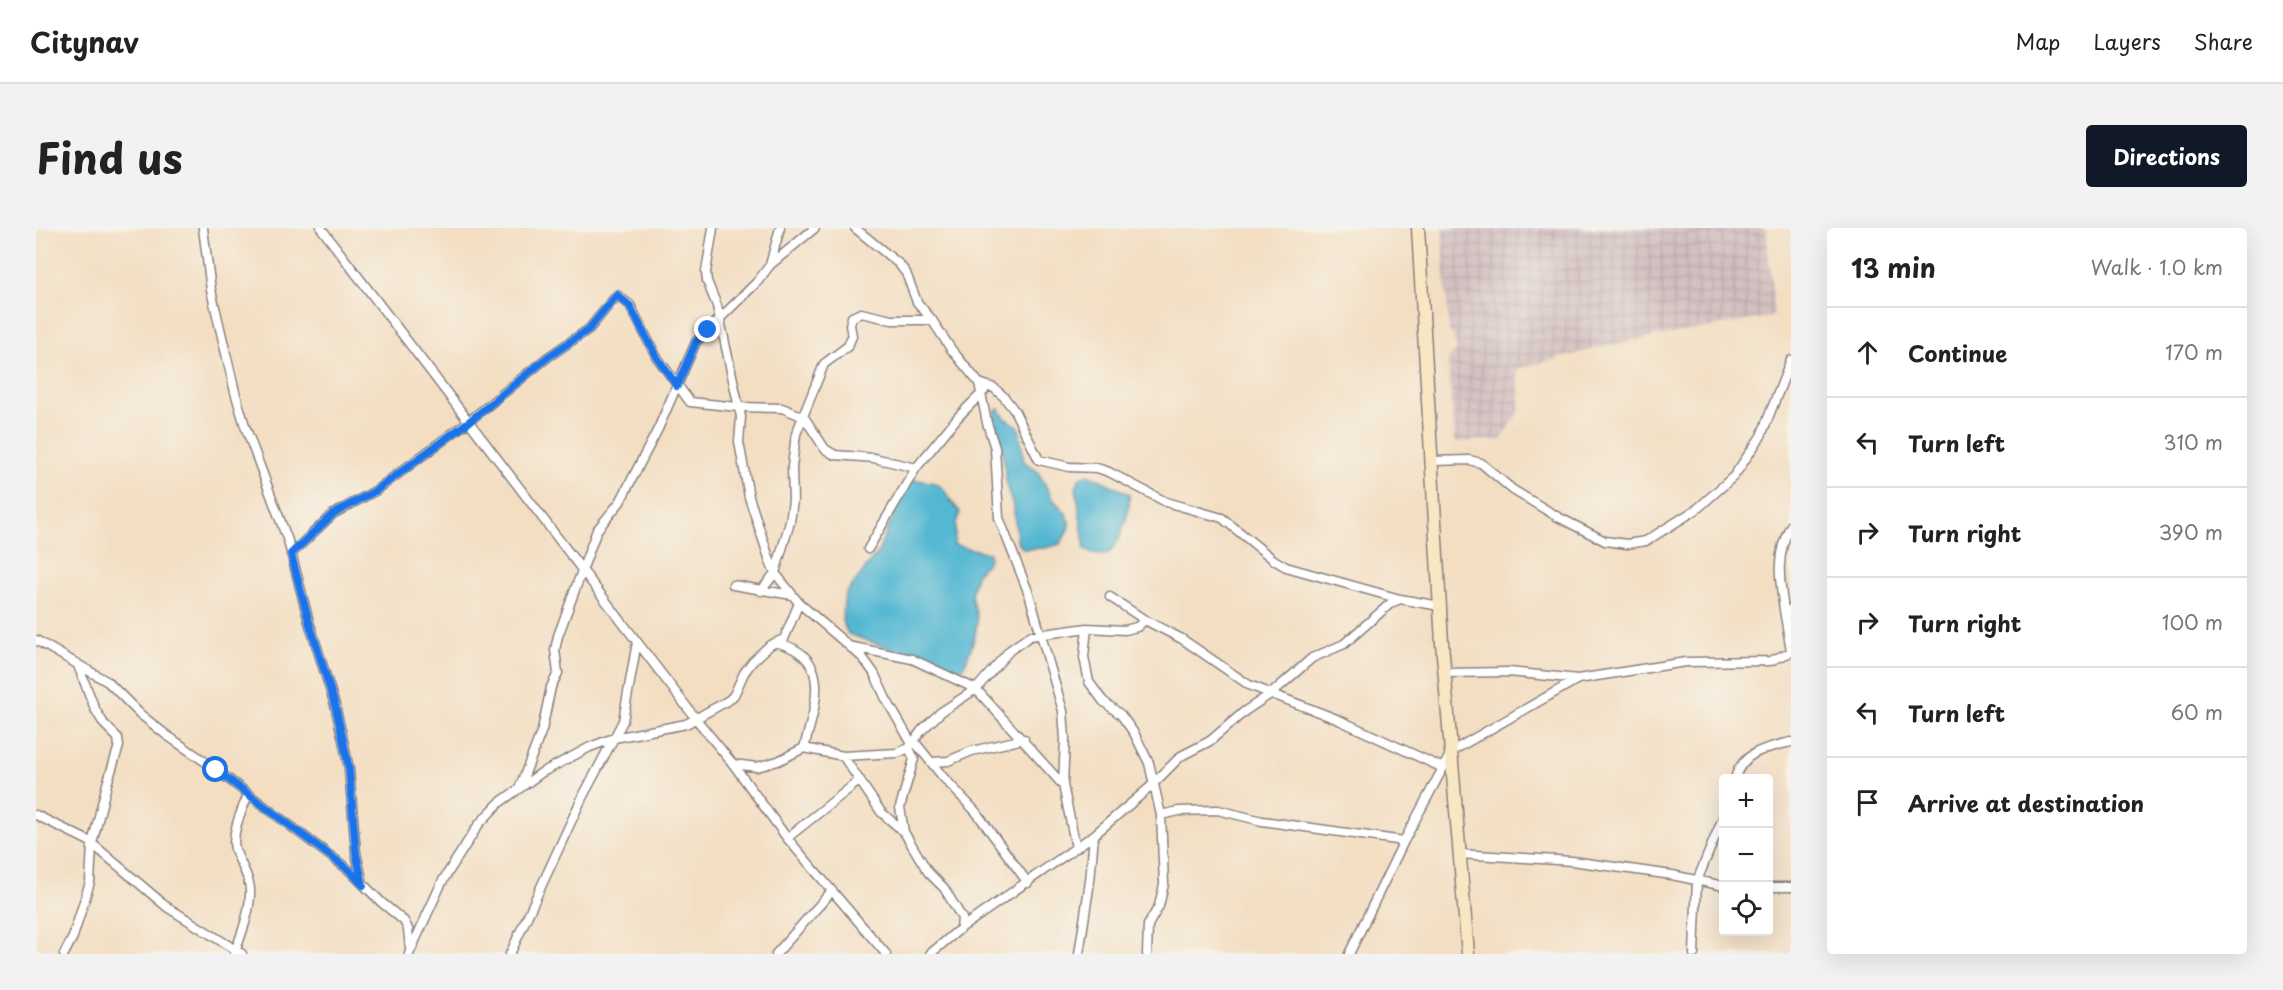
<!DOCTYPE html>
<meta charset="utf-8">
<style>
body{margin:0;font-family:"Playpen Sans",sans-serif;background:#f2f2f2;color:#222}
.controls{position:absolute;right:18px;bottom:18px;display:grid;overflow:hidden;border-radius:6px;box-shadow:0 6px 24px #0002}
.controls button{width:54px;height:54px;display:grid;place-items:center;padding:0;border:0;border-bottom:2px solid #e0e0e0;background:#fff;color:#222;font:30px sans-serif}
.stop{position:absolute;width:18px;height:18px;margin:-14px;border:4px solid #1a73e8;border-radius:50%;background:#fff}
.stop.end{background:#1a73e8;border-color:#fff;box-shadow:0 2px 6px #0008}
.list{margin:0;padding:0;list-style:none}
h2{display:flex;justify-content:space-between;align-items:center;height:78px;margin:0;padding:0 24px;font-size:26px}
h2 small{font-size:20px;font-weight:400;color:#767676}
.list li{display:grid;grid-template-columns:39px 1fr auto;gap:18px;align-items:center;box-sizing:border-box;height:90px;padding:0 24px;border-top:2px solid #e0e0e0}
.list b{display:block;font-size:22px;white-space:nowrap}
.list em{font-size:20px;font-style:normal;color:#767676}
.icon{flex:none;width:33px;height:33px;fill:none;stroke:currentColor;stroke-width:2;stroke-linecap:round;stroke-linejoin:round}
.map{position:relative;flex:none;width:1755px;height:726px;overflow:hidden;border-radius:6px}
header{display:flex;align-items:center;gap:36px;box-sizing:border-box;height:84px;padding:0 30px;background:#fff;border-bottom:2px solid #e0e0e0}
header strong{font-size:28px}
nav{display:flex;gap:33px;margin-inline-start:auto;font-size:21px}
.intro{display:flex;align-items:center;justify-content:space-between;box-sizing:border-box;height:144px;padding:0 36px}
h1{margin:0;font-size:42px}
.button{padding:15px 27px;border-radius:6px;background:#111827;color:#fff;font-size:21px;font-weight:700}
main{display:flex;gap:36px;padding:0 36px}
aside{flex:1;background:#fff;border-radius:6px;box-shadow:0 6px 24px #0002}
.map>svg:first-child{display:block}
</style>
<header>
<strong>Citynav</strong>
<nav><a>Map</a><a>Layers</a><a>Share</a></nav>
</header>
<div class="intro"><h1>Find us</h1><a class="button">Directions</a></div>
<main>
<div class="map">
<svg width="1755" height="726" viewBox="0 0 1755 726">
<defs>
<pattern id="industrial-grid" width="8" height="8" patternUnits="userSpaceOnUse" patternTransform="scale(1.5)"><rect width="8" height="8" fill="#d2bfc0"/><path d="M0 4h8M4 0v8" fill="none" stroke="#b4a4a6"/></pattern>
</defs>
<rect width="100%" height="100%" fill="#f7f3e8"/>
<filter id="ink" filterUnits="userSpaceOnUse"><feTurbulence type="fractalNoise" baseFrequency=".0167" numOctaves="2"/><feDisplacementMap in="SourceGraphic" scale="12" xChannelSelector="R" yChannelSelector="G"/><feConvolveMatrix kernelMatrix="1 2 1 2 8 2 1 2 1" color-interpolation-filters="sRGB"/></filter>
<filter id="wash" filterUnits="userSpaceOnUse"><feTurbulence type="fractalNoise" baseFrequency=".008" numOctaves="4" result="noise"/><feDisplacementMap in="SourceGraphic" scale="24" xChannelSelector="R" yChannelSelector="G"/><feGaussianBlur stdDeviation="1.35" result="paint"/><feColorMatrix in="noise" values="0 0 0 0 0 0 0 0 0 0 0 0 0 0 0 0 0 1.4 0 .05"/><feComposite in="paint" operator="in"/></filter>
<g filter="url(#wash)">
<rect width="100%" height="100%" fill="#f3dec2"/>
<path fill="url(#industrial-grid)" d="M1406 0H1730L1738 88 1578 116 1481 141 1484 182 1465 212 1419 214 1412 132 1421 122 1417 107 1413 103Z"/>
<path fill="#54b8d3" stroke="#3b6d87" stroke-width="1.5" d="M964 181 968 189 983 199 988 234C1005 241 1008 257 1017 271 1021 277 1030 283 1032 289 1036 299 1029 308 1024 316L1009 320 987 321 981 313 978 281 971 260 965 210 959 200V183Z
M1050 247 1061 250 1093 266C1095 282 1084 318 1070 327L1057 326 1049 322 1040 259 1044 249Z
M878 252C913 254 904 262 924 284L920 296 918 317 953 325C955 335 947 337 942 344 939 348 937 357 936 362 934 375 938 374 940 385 944 400 933 426 927 440L915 444 902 437 812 406 806 393 809 367 842 324 871 256Z"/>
</g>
<g filter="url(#ink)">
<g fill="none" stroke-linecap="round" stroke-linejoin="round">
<g stroke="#8a807e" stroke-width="11">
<path id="street" d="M167 0 175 62 199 164 209 198 252 313 273 394 299 477 307 512 313 541 320 625 327 656
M285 0 660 491 697 536 751 610 850 726
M677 0 670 44 671 53 681 78 705 189 703 214 713 269 735 336 739 345 763 375 827 430 838 445 850 471 876 516
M819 0 863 36 870 45 881 74 896 92 915 121 943 155 958 160 968 169 978 182 1003 232 1033 239 1061 240 1073 244 1130 274 1186 290 1238 332 1250 339 1364 371 1404 378
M734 37 779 0
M943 155 951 195 959 220 963 290 993 366 1027 483 1029 511 1027 557 1040 620
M1396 233 1433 232 1445 235 1477 262 1522 289 1569 313 1591 316 1610 313 1661 281 1698 248 1725 208 1755 132
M832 321 880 240 922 189 948 163
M255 326 297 286 339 263 433 193 512 129 553 101 581 67 594 77 620 128 654 174 702 179 746 180 768 189 789 221 799 227 838 230 880 240
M697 357 756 367
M725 363 739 345 754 294 757 272 756 239 760 206 788 136 812 118 816 108 814 97 816 89 825 85 856 92H896
M1074 369 1109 392 1146 411 1213 457 1303 492 1407 540
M1755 381 1749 388 1755 422
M1749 388C1744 356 1738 327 1755 297
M1051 400 1048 429 1053 454 1067 473 1085 487 1098 505 1113 535 1125 587 1128 656 1123 678 1112 697 1111 726
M0 412 72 454 104 486 129 506 171 535 313 642 345 674 368 693 372 701 374 721
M742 415C799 429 778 481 768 520
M817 419 876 431 940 461 1027 557
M1409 445 1473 444 1542 451 1650 434 1734 433 1755 424
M878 513 907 549 940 584 992 655
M807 528 845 584 868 604 892 644 908 660 926 690 925 700
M896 534 912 533 936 523 988 511
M697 536 721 539 742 533 768 520 807 528 861 525 873 520 886 502 905 484 940 461 974 422 994 408 1051 400 1089 402 1101 399 1109 392
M1699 550C1707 523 1731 520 1755 514
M483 561 506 502 515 459 522 445 519 422 522 408 561 302 584 274 622 201 660 114 722 53 734 37 744 0
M0 587 53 613 131 679 206 726
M1125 587 1143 583 1182 582 1226 593 1368 613
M868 604 864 579 878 531 873 520
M751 610 824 552
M1423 626 1536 633 1636 647 1688 658
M1732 659H1755
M199 724C206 705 215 682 214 661 213 646 203 635 199 621 195 604 206 582 212 567
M28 726 37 709 54 654 56 616 71 556 83 518 82 510 68 496 59 481 41 435
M373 726 406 654 443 596 463 575 505 545 554 519 578 510 650 496 693 472 698 467 708 445 716 434 734 417 748 411 763 375
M474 726 546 570 587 493 601 414
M740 726 795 664
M894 726 925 700 1058 607 1113 560 1145 528 1174 513 1209 483 1236 465 1276 430 1308 416 1355 375 1364 371
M1043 726 1054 653 1058 607
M1313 726 1368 613 1416 523 1542 451
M1658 726 1661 653 1688 587"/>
</g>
<g stroke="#8a807e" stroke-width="15">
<path id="secondary" d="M1382 0 1406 415 1432 726"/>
</g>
<use href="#street" stroke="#fff" stroke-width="8"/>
<use href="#secondary" stroke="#f9e7c3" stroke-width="12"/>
</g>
</g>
<g fill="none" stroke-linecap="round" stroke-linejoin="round" filter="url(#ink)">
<path stroke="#1a73e8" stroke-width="8" d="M180 542 313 642 327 657 320 625 313 541 307 512 299 477 273 394 255 326 297 286 339 263 434 193 512 129 553 101 581 67 594 78 620 128 641 158 660 114 672 102"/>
</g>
</svg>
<div class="controls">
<button>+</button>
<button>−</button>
<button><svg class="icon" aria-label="locate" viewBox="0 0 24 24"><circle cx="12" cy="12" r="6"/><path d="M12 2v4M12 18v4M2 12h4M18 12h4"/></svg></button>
</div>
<div class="stop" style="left:180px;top:542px"></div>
<div class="stop end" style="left:672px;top:102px"></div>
</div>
<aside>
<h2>13 min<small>Walk · 1.0 km</small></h2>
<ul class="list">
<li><svg class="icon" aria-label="ahead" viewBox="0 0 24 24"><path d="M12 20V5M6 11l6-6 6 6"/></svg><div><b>Continue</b></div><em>170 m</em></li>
<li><svg class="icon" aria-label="left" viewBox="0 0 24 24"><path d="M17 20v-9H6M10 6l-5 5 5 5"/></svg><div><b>Turn left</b></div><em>310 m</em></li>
<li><svg class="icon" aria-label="right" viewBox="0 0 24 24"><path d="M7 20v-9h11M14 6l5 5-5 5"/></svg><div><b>Turn right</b></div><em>390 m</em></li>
<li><svg class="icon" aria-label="right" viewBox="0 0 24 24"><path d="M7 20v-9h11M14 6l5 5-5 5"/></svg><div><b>Turn right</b></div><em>100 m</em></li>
<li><svg class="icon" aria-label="left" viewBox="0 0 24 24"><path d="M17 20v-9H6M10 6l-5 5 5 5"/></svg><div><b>Turn left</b></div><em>60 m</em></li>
<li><svg class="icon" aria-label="arrive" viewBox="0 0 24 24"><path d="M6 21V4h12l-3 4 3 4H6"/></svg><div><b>Arrive at destination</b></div></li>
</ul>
</aside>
</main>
